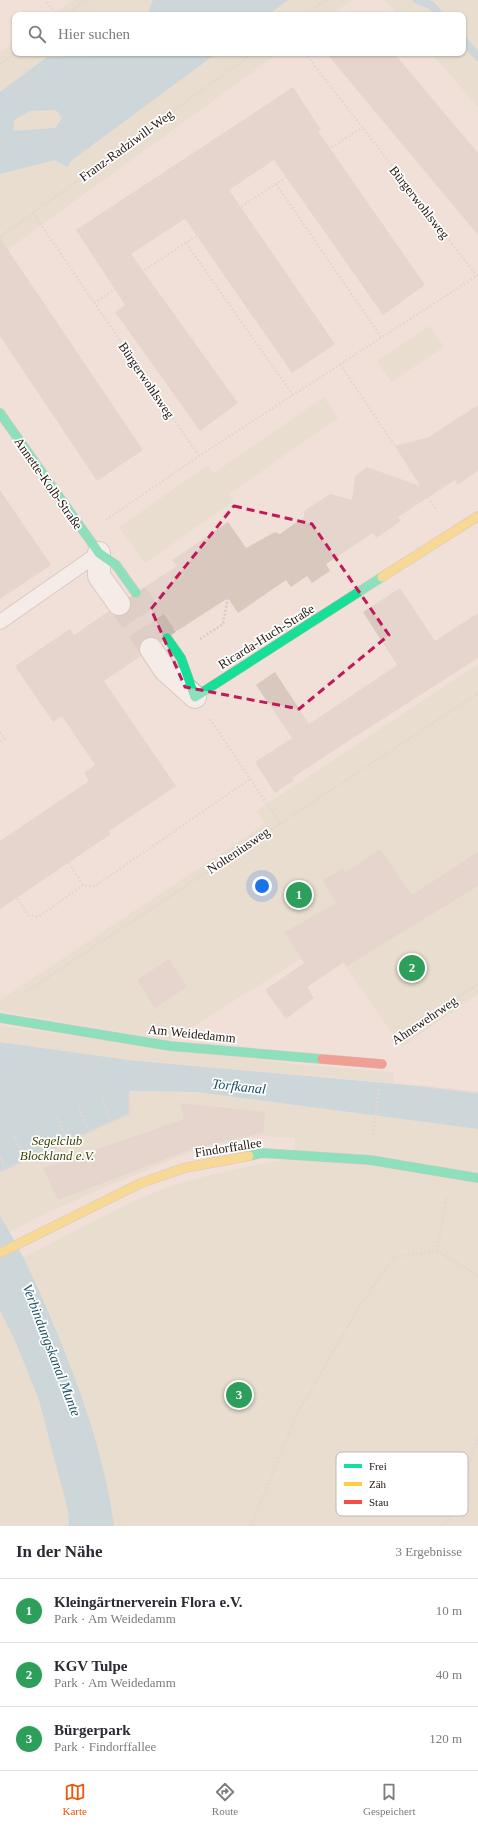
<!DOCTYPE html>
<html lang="de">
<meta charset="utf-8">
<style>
body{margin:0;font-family:"Times New Roman",serif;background:#f2f2f3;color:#2b2b33}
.you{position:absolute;left:262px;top:886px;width:14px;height:14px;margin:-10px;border:3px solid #fff;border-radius:50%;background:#1a73e8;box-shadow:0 0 0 6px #1a73e833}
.badge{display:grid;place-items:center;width:26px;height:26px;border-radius:50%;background:#ea580c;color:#fff;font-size:13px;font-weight:700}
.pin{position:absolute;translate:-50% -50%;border:2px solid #fff;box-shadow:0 1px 4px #0006}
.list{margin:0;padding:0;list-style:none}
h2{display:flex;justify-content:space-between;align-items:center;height:52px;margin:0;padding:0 16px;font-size:17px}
h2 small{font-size:13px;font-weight:400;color:#7c7c81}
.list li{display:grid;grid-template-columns:26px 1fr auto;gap:12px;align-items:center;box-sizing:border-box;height:64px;padding:0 16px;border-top:1px solid #e1e1e2}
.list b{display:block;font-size:15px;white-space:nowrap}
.list p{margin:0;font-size:13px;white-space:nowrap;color:#7c7c81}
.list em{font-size:13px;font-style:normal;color:#7c7c81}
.icon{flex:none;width:22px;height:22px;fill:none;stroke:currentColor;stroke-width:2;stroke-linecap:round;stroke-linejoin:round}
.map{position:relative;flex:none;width:478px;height:1526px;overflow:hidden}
.search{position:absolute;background:#fff;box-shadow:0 1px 3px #0004;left:12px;right:12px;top:12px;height:44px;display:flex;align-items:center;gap:10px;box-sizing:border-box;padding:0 14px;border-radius:8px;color:#7c7c81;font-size:15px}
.sheet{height:244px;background:#fff}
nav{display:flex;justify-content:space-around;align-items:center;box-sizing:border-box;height:56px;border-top:1px solid #e1e1e2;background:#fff;font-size:11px;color:#7c7c81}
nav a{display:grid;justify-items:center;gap:2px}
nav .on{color:#ea580c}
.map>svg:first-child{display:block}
</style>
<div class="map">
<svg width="478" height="1526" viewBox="0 0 478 1526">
<rect width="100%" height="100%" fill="#f0e0d8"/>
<path fill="#dedac3" d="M72 0H352L331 15H52Z
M385 0H478V107L431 53H463V15H398Z
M15 41V53H279L0 255V52Z
M430 326 444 347 391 382 377 361Z
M324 397 338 418 229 494 234 501 145 563 119 527 208 465 214 473Z
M478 664V994L402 1047 328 942 170 1041 0 1011V1000L265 824 256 811Z
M0 1026 303 1065 394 1072V1083L128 1060 0 1042Z
M0 1090 196 1092 478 1129V1526H0V1265L17 1256H26C72 1234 115 1207 163 1189 205 1174 249 1166 293 1158L295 1138 261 1136 193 1151 113 1184 47 1213 0 1237Z"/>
<path fill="#a2cad7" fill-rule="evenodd" d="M153 0H288L268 15H147Z
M99 53H217L72 160 67 167 55 160 0 174V92L47 57 95 56ZM56 110 62 118 55 128 13 131 14 120 30 111Z
M0 1042 128 1060 420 1086 478 1093V1129L196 1092 130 1091 129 1114 0 1172Z
M0 1216C26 1258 45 1303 63 1348 86 1405 106 1465 114 1526H69L68 1511 39 1400 14 1338 0 1310Z"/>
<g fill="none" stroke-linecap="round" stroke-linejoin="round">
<path stroke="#a2cad7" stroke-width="8" d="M417 0 431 5 440 15
M463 40 478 57"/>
</g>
<path fill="#d8c8be" d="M326 53H394L478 153V235Z
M293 87 321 130 318 131 425 285 383 315 274 160 229 190 335 344 292 373 185 219 131 254 238 403 200 431 115 312 125 305 76 230Z
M0 238 143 450 97 481 0 336Z
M478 405V471L457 485 455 480 398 517 401 521 376 538 373 533 326 564 330 571 312 583 307 576 291 587 286 580 238 613 228 598 177 631 172 627 166 626 160 628 155 637H150L144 639 140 643 139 649 141 656 104 681 176 786 109 831 111 834 0 909V841L89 781 84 773 95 765 62 716 53 722 15 666 70 629 74 635 109 611 114 615 121 616 127 614 131 604 137 605 143 603 147 598 148 592 146 586 177 566 172 560 228 522 246 548 275 532 280 534 304 517V511L330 494 352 500 355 476 367 467 420 486 395 446 429 437Z
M0 490 51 565 0 599Z
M400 588 435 641 478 613V658L336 749 292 778 294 780 275 793 255 762 292 738 256 685 275 672 309 724 397 665 363 612Z
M380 849 412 895 478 852V886L347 966 344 962 307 987 314 998 286 1019 265 990 304 963 285 932 336 903 323 880 343 868 345 873Z
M169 959 187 987 155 1008 137 980Z
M180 1103 265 1112 263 1133 192 1149 58 1200 43 1168 184 1119Z"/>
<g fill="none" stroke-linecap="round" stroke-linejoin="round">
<path stroke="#c7b8b0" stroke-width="22" stroke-dasharray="22 11" stroke-linecap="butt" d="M119 604 151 649"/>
<path stroke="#c7b8b0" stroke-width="22" stroke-dasharray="22 11" stroke-linecap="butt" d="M136 593 167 638"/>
<g stroke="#bbaea8" stroke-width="16">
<path id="lane" d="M0 622 99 553"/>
</g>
<g stroke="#bbaea8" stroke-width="24">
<path id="street" d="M99 553V576L119 604
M151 649 165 670 195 697"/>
</g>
<g stroke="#bbaea8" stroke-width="10">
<path id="fast" d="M0 413 99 553 116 565 136 593
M167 638 181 658 195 697 382 577
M0 1018 170 1046 322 1059
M249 1156 262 1153 370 1160 478 1178"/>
</g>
<g stroke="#bbaea8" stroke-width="10">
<path id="slow" d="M382 577 478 516
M0 1253 141 1183 184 1168 249 1156"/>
</g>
<g stroke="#bbaea8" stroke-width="10">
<path id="jam" d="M322 1059 382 1064"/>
</g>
<path stroke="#d2cdcb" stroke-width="2.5" stroke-dasharray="2 2" stroke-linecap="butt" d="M47 2 57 15
M66 15 86 0
M305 15 326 0
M305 53 477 276
M0 64 15 53
M276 184 381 337
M33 213 199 456
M0 237 253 53
M186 243 293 395
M94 303 363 127
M340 364 396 448
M428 497 437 511
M106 520 199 456 478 275
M200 639 223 624 228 597
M210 719 280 823
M0 732 5 739 0 742
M69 863 83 885 95 886 250 779
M17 898 28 915 38 917 83 885
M21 995 478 693
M392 1041 478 984
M420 1086 478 1093
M102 1099 111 1122
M79 1108 89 1131
M56 1118 68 1141
M36 1127 47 1150
M373 1135 379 1089
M14 1136 26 1159
M0 1158 5 1169
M0 1172 129 1114V1091
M0 1216 4 1223
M437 1251 447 1197
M251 1526 297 1414 360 1305 394 1257 437 1251 478 1276
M443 1526 453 1514 478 1436"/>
<use href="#lane" stroke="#fdfaf9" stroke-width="14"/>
<use href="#street" stroke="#fdfaf9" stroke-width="22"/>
<use href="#fast" stroke="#16e098" stroke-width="9"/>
<use href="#slow" stroke="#ffcf43" stroke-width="9"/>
<use href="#jam" stroke="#f24e42" stroke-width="9"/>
</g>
<path d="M0 0H478V1526H0ZM234 506 312 524 389 635 299 709 185 687 151 609Z" fill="#f0e0d8" fill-opacity=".55" fill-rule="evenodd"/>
<path fill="none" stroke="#c2185b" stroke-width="3" stroke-dasharray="8 5" stroke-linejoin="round" d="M234 506 312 524 389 635 299 709 185 687 151 609Z"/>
<g text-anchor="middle" stroke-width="3.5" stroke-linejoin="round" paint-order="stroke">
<g font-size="13" fill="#211711" stroke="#fff">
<text transform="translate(126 145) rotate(-36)" y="5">Franz-Radziwill-Weg</text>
<text transform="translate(420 202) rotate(52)" y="5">Bürgerwohlsweg</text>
<text transform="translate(147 380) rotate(56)" y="5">Bürgerwohlsweg</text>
<text transform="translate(49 483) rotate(55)" y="5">Annette-Kolb-Straße</text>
<text transform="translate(266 636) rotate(-32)" y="5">Ricarda-Huch-Straße</text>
<text transform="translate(238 850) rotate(-34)" y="5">Nolteniusweg</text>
<text transform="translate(424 1020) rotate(-34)" y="5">Ahnewehrweg</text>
<text transform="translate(192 1033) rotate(6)" y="5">Am Weidedamm</text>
<text transform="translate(228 1147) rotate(-9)" y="5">Findorffallee</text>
</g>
<g font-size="13" font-style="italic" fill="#3a4200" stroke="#fff">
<text x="57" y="1145">Segelclub<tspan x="57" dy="15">Blockland e.V.</tspan></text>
</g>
<g font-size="14" font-style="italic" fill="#1c5263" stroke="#fff">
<text transform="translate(239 1086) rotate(6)" y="5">Torfkanal</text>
<text transform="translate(52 1350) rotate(69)" y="5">Verbindungskanal Munte</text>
</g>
</g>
<rect x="336" y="1452" width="132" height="64" rx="6" fill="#fff" stroke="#bcb9b8" stroke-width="1"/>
<rect x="344" y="1464" width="18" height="4" fill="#16e098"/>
<rect x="344" y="1482" width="18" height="4" fill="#ffcf43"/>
<rect x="344" y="1500" width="18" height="4" fill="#f24e42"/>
<g font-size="11" fill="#211711">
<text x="369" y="1470">Frei</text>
<text x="369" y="1488">Zäh</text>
<text x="369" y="1506">Stau</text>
</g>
</svg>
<div class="you"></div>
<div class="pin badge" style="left:299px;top:895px;background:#2e9e5b">1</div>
<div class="pin badge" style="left:412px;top:968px;background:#2e9e5b">2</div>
<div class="pin badge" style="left:239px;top:1395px;background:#2e9e5b">3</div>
<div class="search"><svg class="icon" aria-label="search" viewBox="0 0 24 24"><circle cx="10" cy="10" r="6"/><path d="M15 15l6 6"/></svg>Hier suchen</div>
</div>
<section class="sheet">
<h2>In der Nähe<small>3 Ergebnisse</small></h2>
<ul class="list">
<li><span class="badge" style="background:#2e9e5b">1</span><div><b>Kleingärtnerverein Flora e.V.</b><p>Park · Am Weidedamm</p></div><em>10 m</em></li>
<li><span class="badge" style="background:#2e9e5b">2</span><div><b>KGV Tulpe</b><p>Park · Am Weidedamm</p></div><em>40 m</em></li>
<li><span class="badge" style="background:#2e9e5b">3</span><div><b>Bürgerpark</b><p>Park · Findorffallee</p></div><em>120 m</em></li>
</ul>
</section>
<nav>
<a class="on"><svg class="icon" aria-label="map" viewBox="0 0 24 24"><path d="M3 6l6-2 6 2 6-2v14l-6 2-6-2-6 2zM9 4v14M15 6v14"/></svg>Karte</a>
<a><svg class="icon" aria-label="directions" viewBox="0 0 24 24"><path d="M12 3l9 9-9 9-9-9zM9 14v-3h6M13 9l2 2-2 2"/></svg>Route</a>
<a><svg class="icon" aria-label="saved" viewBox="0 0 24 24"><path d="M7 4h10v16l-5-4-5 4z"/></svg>Gespeichert</a>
</nav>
